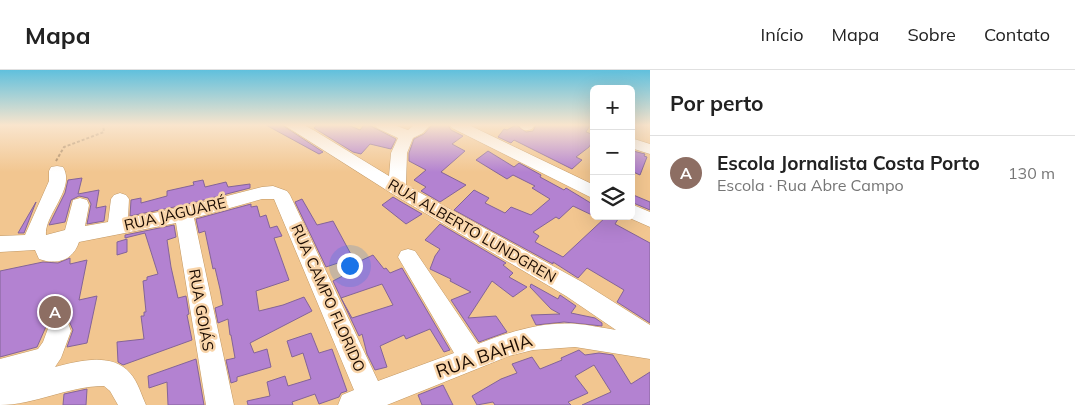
<!DOCTYPE html>
<html lang="pt">
<meta charset="utf-8">
<style>
body{margin:0;font-family:Mulish,sans-serif;background:#f6f6f6;color:#222}
.controls{position:absolute;right:15px;top:15px;display:grid;overflow:hidden;border-radius:8px;box-shadow:0 5px 20px #0002}
.controls button{width:45px;height:45px;display:grid;place-items:center;padding:0;border:0;border-bottom:1px solid #e0e0e0;background:#fff;color:#222;font:25px sans-serif}
.you{position:absolute;left:349px;top:195px;width:18px;height:18px;margin:-12px;border:4px solid #fff;border-radius:50%;background:#1a73e8;box-shadow:0 0 0 8px #1a73e833}
.badge{display:grid;place-items:center;width:32px;height:32px;border-radius:50%;background:#1a73e8;color:#fff;font-size:16px;font-weight:700}
.pin{position:absolute;translate:-50% -50%;border:2px solid #fff;box-shadow:0 1px 5px #0006}
.list{margin:0;padding:0;list-style:none}
h2{display:flex;justify-content:space-between;align-items:center;height:65px;margin:0;padding:0 20px;font-size:21px}
h2 small{font-size:16px;font-weight:400;color:#767676}
.list li{display:grid;grid-template-columns:32px 1fr auto;gap:15px;align-items:center;box-sizing:border-box;height:75px;padding:0 20px;border-top:1px solid #e0e0e0}
.list b{display:block;font-size:19px;white-space:nowrap}
.list p{margin:0;font-size:16px;white-space:nowrap;color:#767676}
.list em{font-size:16px;font-style:normal;color:#767676}
.icon{flex:none;width:28px;height:28px;fill:none;stroke:currentColor;stroke-width:2;stroke-linecap:round;stroke-linejoin:round}
.map{position:relative;flex:none;width:650px;height:335px;overflow:hidden}
header{display:flex;align-items:center;gap:30px;box-sizing:border-box;height:70px;padding:0 25px;background:#fff;border-bottom:1px solid #e0e0e0}
header strong{font-size:24px}
nav{display:flex;gap:28px;margin-inline-start:auto;font-size:18px}
main{display:flex}
aside{flex:1;background:#fff}
.map>svg:first-child{display:block}
</style>
<header>
<strong>Mapa</strong>
<nav><a>Início</a><a>Mapa</a><a>Sobre</a><a>Contato</a></nav>
</header>
<main>
<div class="map">
<svg width="650" height="335" viewBox="0 0 650 335">
<rect width="100%" height="100%" fill="#f2c690"/>
<path fill="#b382d1" stroke="#846498" fill-rule="evenodd" d="M266 55H282L323 82 319 84Z
M317 55H348L360 60 364 55H369L396 69 391 79 370 74 361 84 353 82 314 58Z
M432 55H448L451 60 463 66 452 74 465 81 441 102 466 115 440 132 421 121 426 117 414 110 426 100 409 91V83L414 69 424 64Z
M516 55 526 62 533 61 536 55H590L586 62 594 65V68L589 77 576 87 582 90 572 99 514 70 511 73 498 67 504 59 507 60Z
M488 81 514 97 519 93 541 105 540 107 564 120 566 118 594 135V146L573 136 559 149 556 147 533 162 539 166 535 172 563 187 607 146H620L615 154 650 173V253L617 232 624 220 587 198 578 208 553 192V194L454 140 474 120 489 128 485 133 505 143 511 137 531 145 550 129 532 118 535 116 513 105 507 109 476 90Z
M633 81 645 84 644 86 647 87 640 105 631 101V82Z
M82 108 78 124 99 120 96 138 106 136 104 151 87 154 91 134 88 128 79 126 71 130 65 152 49 155 65 123 68 110Z
M203 110 205 117 226 112 228 117 250 114V118L184 135 130 146 131 130 141 128V133L167 126V121L194 115 193 112Z
M631 124 650 132V140L631 132Z
M393 127 403 133 422 144 406 154 382 135Z
M302 129 317 155 333 151 353 188 326 197 295 132Z
M36 132 24 163H18Z
M251 134V137L257 136 260 147 266 145 270 158 277 156 282 166 274 168 289 210 256 221 259 241 283 235 304 227 312 241 250 273 254 283 267 279 271 297 237 307V311L231 313 226 290 235 288 231 265H230L228 249 218 253 215 238 223 235 220 219 215 198 213 199 205 161 199 163 196 149Z
M440 154 506 193 503 195 513 203 509 207 527 217 513 227 492 211 468 248 496 246 507 262 479 272 451 230 471 222 450 211 451 209 430 199 435 186 440 179 425 170Z
M174 155 176 167 167 170 171 197 178 228 186 226 189 244 187 245 192 270 123 295 118 292 117 272 144 269 141 246H144V242H146L143 211 147 210V207L158 204 145 163 125 168V165Z
M127 169V182L117 185V172Z
M373 185 384 199 386 198 390 203 402 198 450 280 444 282 430 259 406 269 404 265 380 276 387 297 375 300 367 284 362 264 359 266 333 211 360 197 358 192ZM382 214 393 235 352 248 341 228Z
M70 188V194L87 190 79 230 97 226 87 273 67 277 73 260 69 251 58 248 48 252 37 277 0 287V201L43 192 58 193Z
M531 214 558 229 560 225 576 236 571 243 595 248 602 253V256L564 252 536 255 531 245 560 244 551 239 530 217Z
M311 263 319 283 332 279 347 321 341 323 339 327 319 334 315 324 292 332 293 335H248L247 331 270 326 267 312 285 306 288 316 311 309 303 283 292 287 287 271Z
M579 280 585 285 599 283 613 285 631 314 650 302V335H582L611 322 594 295 575 306 588 323 568 332 571 335H495L493 332 477 335 472 326 501 309 517 303 512 294 532 287 540 299 562 290 561 288Z
M196 289 204 335H168L167 312 149 318 148 306Z
M443 315 453 335H422L418 325Z
M87 319 86 335H63L64 324Z"/>
<g fill="none" stroke-linecap="round" stroke-linejoin="round">
<g stroke="#c29863" stroke-width="1">
<path id="minor" d="M284 55H304L315 61 389 106 391 83 398 68 377 58 375 55H394L408 60 414 55H430L423 63 413 68 407 83 406 115 582 212 650 255V289L575 277 533 280 509 286 387 335H338L342 325 354 320 274 129H262L194 148 234 335H206L176 153 79 172C73 191 56 195 39 189L35 180 0 182V166L25 165 49 111V101L51 97 57 96 63 97C76 118 44 145 46 165L65 160 73 130 80 128 87 130 89 135 85 156 108 152 111 129 114 125 120 123 126 125 129 129 128 148 184 137 262 117 273 116 287 121 290 125 378 311 454 283 398 187 401 181 408 179 415 181 478 274C509 262 543 251 577 254 590 255 603 258 616 260L566 226 391 123Z
M450 55H469L594 115V129L452 58Z
M519 55H534V56L532 59C526 61 522 61 519 55Z
M631 68 650 74V84L631 78Z
M631 134 650 142V157L625 146H631Z
M59 250 68 253 71 261 61 288 55 297C78 291 112 282 130 303 138 312 141 324 146 335H118L110 321 104 316C68 316 35 335 0 335V289L38 279 43 272 50 253Z"/>
</g>
<path stroke="#a8865f" stroke-width="2" stroke-dasharray="3 2" stroke-linecap="butt" d="M56 91 64 77 104 62 103 55"/>
<use href="#minor" fill="#fff" fill-rule="evenodd"/>
</g>
<linearGradient id="sky" x2="0" y2="1"><stop stop-color="#60c0dd"/><stop offset="0.54" stop-color="#f9e5cd"/><stop offset="1" stop-color="#f9e5cd" stop-opacity="0"/></linearGradient>
<rect width="650" height="102" fill="url(#sky)"/>
<g text-anchor="middle" stroke-width="5" stroke-linejoin="round" paint-order="stroke">
<g font-size="15" fill="#190a00" stroke="#f9d5aa">
<text transform="translate(175 144) rotate(-13)" y="5">RUA JAGUARÉ</text>
<text transform="translate(472 161) rotate(30)" y="5">RUA ALBERTO LUNDGREN</text>
<text transform="translate(328 228) rotate(66)" y="5">RUA CAMPO FLORIDO</text>
<text transform="translate(201 240) rotate(80)" y="5">RUA GOIÁS</text>
</g>
<g font-size="18" fill="#190a00" stroke="#f9d5aa">
<text transform="translate(484 286) rotate(-19)" y="6">RUA BAHIA</text>
</g>
</g>
</svg>
<div class="controls">
<button>+</button>
<button>−</button>
<button><svg class="icon" aria-label="layers" viewBox="0 0 24 24"><path d="M12 4l9 5-9 5-9-5zM3 14l9 5 9-5"/></svg></button>
</div>
<div class="you"></div>
<div class="pin badge" style="left:55px;top:242px;background:#8d6e63">A</div>
</div>
<aside>
<h2>Por perto<small></small></h2>
<ul class="list">
<li><span class="badge" style="background:#8d6e63">A</span><div><b>Escola Jornalista Costa Porto</b><p>Escola · Rua Abre Campo</p></div><em>130 m</em></li>
</ul>
</aside>
</main>
